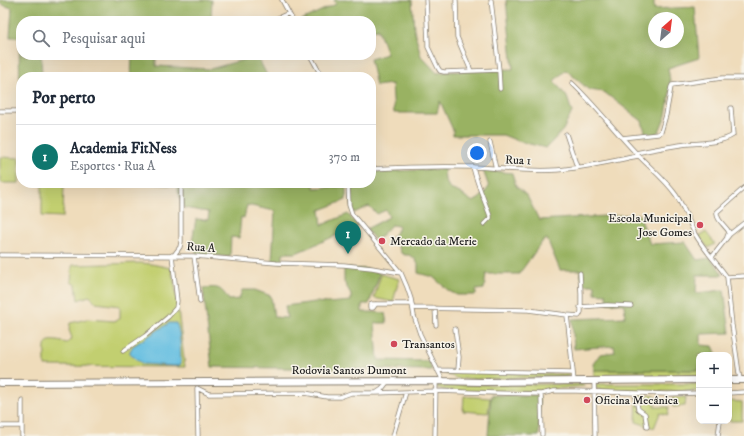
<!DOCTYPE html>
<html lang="pt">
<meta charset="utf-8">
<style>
body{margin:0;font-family:"IM FELL DW Pica",serif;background:#f6f6f7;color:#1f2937}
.controls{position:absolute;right:12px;bottom:12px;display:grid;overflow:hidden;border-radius:8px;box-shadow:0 4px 16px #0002}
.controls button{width:36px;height:36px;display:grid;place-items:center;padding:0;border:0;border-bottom:1px solid #e0e1e3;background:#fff;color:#1f2937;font:20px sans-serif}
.compass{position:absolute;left:648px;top:12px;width:36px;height:36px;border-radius:50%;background:#fff;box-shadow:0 4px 16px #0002;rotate:28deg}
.you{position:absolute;left:477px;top:153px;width:14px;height:14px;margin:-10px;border:3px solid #fff;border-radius:50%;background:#1a73e8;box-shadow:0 0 0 6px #1a73e833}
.badge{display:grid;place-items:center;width:26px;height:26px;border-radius:50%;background:#0f766e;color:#fff;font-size:13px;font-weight:700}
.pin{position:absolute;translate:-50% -33px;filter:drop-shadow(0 1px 2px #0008)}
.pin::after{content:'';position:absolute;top:21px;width:14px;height:12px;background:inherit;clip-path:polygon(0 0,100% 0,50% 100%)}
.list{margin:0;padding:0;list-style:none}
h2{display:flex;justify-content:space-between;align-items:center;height:52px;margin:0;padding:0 16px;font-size:17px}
h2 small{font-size:13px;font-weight:400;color:#747a83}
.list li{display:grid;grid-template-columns:26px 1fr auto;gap:12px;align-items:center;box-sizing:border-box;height:64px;padding:0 16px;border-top:1px solid #e0e1e3}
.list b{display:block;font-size:15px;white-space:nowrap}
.list p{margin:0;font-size:13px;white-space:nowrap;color:#747a83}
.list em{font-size:13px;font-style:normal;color:#747a83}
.icon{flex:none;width:22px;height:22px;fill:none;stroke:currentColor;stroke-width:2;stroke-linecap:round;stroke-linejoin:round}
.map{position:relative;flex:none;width:744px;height:436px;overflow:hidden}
.search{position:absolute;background:#fff;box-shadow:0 4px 16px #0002;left:16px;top:16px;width:360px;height:44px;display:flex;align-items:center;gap:10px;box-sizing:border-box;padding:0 14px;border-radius:16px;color:#747a83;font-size:15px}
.panel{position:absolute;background:#fff;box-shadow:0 4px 16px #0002;left:16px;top:72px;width:360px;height:116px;border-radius:16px}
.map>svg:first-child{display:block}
</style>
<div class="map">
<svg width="744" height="436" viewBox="0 0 744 436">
<rect width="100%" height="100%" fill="#f7f3e8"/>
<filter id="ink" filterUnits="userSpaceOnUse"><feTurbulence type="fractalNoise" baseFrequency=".025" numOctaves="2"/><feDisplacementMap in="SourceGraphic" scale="8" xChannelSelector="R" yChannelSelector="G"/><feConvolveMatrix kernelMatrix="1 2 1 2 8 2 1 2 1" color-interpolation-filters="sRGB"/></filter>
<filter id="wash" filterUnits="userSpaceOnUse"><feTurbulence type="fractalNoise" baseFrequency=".012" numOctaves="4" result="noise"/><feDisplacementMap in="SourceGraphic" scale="16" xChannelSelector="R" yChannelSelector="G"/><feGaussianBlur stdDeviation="0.9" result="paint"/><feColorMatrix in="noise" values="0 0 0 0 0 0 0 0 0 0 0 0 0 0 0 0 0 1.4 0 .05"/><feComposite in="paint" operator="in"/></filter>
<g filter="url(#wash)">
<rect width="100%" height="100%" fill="#efdcbb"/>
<path fill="#c2cf70" stroke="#6f7646" d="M0 157 19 158V183H0Z
M42 183H64L63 217 42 216Z
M706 232 715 244 708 248 699 236Z
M141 263 151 264 171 268 175 285 185 367 45 366C45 342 41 337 67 343L72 338 69 330 70 323 87 319 114 321 120 319V306L96 303 92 298 89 296 78 300 76 285 71 282 72 267 73 265Z
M381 274 399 279 393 302 374 298Z
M594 370H699V377H594Z
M445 372 505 373H528L535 374H569L570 375 566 377 459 379 446 374Z
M583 384 585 386 534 391H464L445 390 436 387 437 385Z
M595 384H699V391L681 392 602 390 595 388Z
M637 395 655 396V407H669L668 415 660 413 654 428 636 422Z
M464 396 490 398 488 413 463 411Z
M672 397H686L685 406 673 407Z
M729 401 742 402V421H730Z"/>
<path fill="#99b262" stroke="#5a673f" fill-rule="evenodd" d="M0 0H212L211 21H21V55H41L42 77H21V104H20L19 37H10L12 8 0 4Z
M334 0H412L414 29 421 56 437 73 444 72 513 69 506 0H654V9L695 7 699 58 668 68 671 87 666 115 658 134 646 135 642 121 604 92 589 90 566 70 554 81 567 97 572 112 563 130 546 148 518 141 503 135H453V130L440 101 437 113H394L392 84 376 86 370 59 387 54 378 29 371 30V21H299L336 4ZM654 18H678V42H654Z
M132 55H156V66L210 69 257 56 268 77H131Z
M444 169 445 180 450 189 460 193 473 202 480 198 489 187 483 170 512 173 516 186 527 196 539 220 639 214 650 244 685 242 697 260 710 258 717 266 723 275H697L696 293 724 290 730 333 701 334V345L713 346 717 355H699V370H594L593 364 600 354 615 352 614 346 574 349 572 319 625 317 624 304 607 303 606 294 595 293V285H583L580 270H560L547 239 542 242 519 274H486L484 289 476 290V295H457L449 291 433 277 418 273V264L414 258 409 255H405L401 253 398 246 391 238 399 228 398 226 391 225 376 241 366 229 389 217 386 210 377 214 369 206 354 213 352 209 350 183H371V172Z
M147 183H314V188L346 186V200L320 210 322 225 348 214 358 226 296 253H283V262L272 261 275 211 247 205 244 218 241 217 239 238 231 237 230 257 196 254 197 246V243L192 241 196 219 208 220 209 212 184 208 176 186Z
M347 268 367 269 380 273 369 304H362V312H374L385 313 387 323H375L378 360 429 361 432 370 212 367 203 288C218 287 220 286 229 300L239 299 242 290H255L271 296 274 317 287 318 285 306 315 302 328 303 351 301V294L344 282V269Z
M491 395H539V436H488Z"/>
<path fill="#63bee1" stroke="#406d7e" d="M169 323H176C181 332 180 350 181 360V364L178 366H173L143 364 136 359 130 353V351L133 346Z"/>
</g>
<g filter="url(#ink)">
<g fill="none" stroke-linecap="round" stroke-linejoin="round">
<g stroke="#867c6c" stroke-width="5">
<path id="minor" d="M282 0 293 21
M426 0 428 42V47L438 68 440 71 444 72 499 70 491 0
M456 0 457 37 471 71
M271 21 289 13
M310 55 322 77
M499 70 500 89
M572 83C595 105 614 130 636 153 649 167 665 179 676 195 684 207 688 221 695 234 703 248 714 260 724 273L727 277 732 325 740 380
M0 111H21
M566 134 577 167
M622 138 658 134 661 132 666 115 671 87 672 85 722 78H744
M490 142 496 169
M636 153C650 150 665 147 680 145 695 143 720 144 733 135L731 108
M473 167C477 184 484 199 490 216V218L484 224
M371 169C405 167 438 166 472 167 500 168 529 172 557 170 584 168 612 161 638 156
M348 183 349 205 352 214 401 273 407 287 411 299 414 316 420 334 443 381
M727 237 729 232C725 225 716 220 717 212L744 188
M0 255 194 256 276 263 344 265 372 268 401 273
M174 255 180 247 181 242V183
M194 256 200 302
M712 257 730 234 744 223
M727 277 744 276
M376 304 373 308H370V305L372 304H412
M580 307 607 305 631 306
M413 308 528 310 567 315 579 316 581 312V294L580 273
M435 308 436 325
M567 315 574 381
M455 329 459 357 458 370
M123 351 145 336 168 317 176 308 177 301 172 255
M437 370 572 373
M594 380 595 436
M376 393 435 391 495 393 541 394 554 391H576L667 394 699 393
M635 393 638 409 645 414 647 427
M729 393 744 392
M541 394 542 435
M22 400V436
M0 426H21
M198 436 197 388 209 394 305 393 327 397H340L351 393H376L382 389 388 381
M393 436 406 392
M435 436 436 381
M718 436 720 421"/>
</g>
<g stroke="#867c6c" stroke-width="8">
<path id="trunk" d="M729 380H744
M0 383 436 381 484 382 699 380"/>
</g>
<use href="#minor" stroke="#fff" stroke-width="3.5"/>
<use href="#trunk" stroke="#fff" stroke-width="6"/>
</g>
</g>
<g fill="#d1495b" stroke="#f7f3e8" stroke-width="1.5">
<circle cx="700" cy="225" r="4"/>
<circle cx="382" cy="241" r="4"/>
<circle cx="394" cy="344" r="4"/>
<circle cx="587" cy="400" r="4"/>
</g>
<g text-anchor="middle" stroke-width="3" stroke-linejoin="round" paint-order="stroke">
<g font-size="12" fill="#1c1c1c" stroke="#f7f3e8">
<text transform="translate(518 160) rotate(2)" y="4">Rua 1</text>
<text transform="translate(201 247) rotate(4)" y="4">Rua A</text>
<text x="349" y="374">Rodovia Santos Dumont</text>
</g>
<g font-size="12" fill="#1c1c1c" stroke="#f7f3e8" text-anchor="start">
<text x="692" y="222" text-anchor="end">Escola Municipal<tspan x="692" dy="14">Jose Gomes</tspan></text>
<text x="390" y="245">Mercado da Merie</text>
<text x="402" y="348">Transantos</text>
<text x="595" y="404">Oficina Mecânica</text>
</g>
</g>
</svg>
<div class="controls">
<button>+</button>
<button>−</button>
</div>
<svg class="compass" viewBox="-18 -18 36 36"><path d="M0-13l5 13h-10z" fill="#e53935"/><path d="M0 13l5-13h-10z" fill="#747a83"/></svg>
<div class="you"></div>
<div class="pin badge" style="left:348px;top:254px">1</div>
<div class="search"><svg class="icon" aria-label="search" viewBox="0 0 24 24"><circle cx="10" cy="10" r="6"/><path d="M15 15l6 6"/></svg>Pesquisar aqui</div>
<section class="panel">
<h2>Por perto<small></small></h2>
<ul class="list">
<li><span class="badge">1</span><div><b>Academia FitNess</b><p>Esportes · Rua A</p></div><em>370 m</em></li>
</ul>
</section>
</div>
